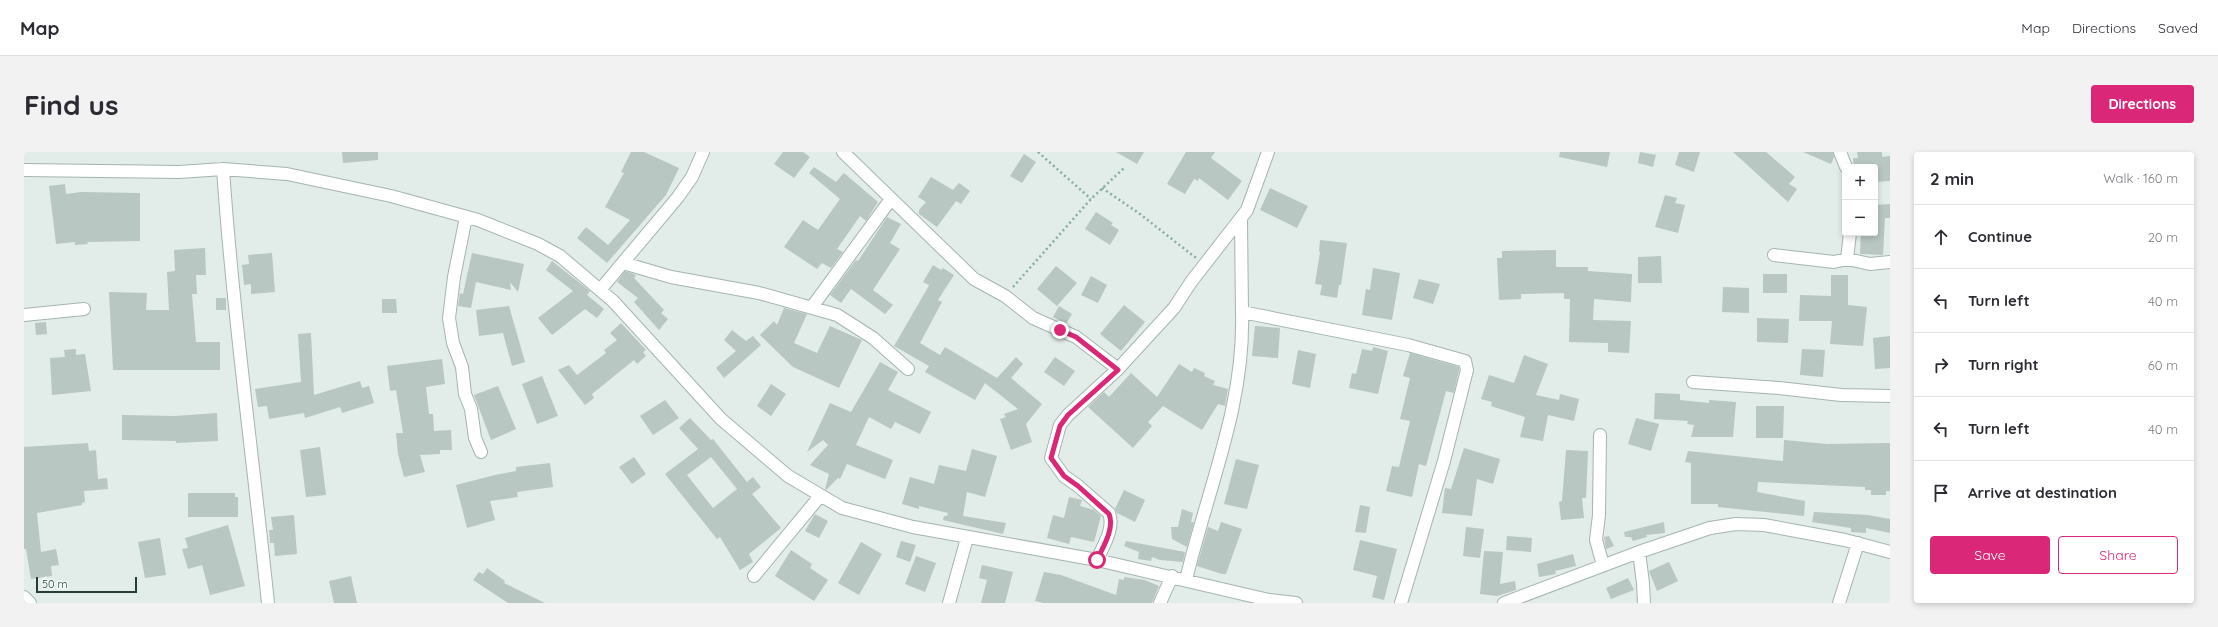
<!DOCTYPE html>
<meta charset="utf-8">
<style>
body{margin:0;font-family:Quicksand,sans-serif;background:#f2f2f3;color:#2b2b33}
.controls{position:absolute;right:12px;top:12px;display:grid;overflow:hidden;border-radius:4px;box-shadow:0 2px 6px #0003}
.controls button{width:36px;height:36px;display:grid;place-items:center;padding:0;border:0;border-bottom:1px solid #e1e1e2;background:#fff;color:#2b2b33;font:20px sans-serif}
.scale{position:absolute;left:12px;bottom:10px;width:101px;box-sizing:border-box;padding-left:4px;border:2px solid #233d37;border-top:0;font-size:11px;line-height:14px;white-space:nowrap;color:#233d37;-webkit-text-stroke:3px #f3f9f6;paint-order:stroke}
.stop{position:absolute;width:12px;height:12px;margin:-9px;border:3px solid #db2777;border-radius:50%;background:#fff}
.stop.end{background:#db2777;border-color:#fff;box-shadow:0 1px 4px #0008}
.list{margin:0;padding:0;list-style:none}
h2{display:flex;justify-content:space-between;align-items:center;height:52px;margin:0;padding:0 16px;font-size:17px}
h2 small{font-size:13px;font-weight:400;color:#7c7c81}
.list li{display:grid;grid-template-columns:26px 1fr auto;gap:12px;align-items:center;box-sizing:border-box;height:64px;padding:0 16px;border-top:1px solid #e1e1e2}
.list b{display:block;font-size:15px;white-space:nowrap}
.list em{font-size:13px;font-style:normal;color:#7c7c81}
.actions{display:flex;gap:8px;padding:12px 16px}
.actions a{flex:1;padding:9px 0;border:1px solid #db2777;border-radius:4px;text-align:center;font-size:14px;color:#db2777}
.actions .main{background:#db2777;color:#fff}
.icon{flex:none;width:22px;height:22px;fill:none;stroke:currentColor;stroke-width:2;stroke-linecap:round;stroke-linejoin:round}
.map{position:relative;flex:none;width:1866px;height:451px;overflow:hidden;border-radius:4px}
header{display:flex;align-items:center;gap:24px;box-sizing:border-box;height:56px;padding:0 20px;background:#fff;border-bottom:1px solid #e1e1e2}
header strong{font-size:19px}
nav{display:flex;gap:22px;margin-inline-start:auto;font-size:14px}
.intro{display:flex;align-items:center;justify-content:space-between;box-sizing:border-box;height:96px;padding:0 24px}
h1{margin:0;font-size:28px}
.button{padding:10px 18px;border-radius:4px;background:#db2777;color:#fff;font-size:14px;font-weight:700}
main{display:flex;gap:24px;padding:0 24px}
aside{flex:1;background:#fff;border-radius:4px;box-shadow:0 2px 6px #0003}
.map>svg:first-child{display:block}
</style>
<header>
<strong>Map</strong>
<nav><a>Map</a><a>Directions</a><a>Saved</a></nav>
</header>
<div class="intro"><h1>Find us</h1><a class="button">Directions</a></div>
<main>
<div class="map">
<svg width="1866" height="451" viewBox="0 0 1866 451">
<rect width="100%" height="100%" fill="#e2ece8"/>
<path fill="#b8c7c1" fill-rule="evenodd" d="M318 0H354V8L319 11Z
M607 0H620L655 16 642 43 583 111 553 86 562 75 584 93 606 68 581 55 600 21 597 20Z
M759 0H779L786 5 770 26 750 12Z
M1092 0H1120L1113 12Z
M1162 0H1191L1187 6 1218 29 1204 48 1175 26 1174 29 1170 27 1161 42 1143 32Z
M1536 0H1586L1583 15 1535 5Z
M1616 0 1632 3 1629 15 1614 11Z
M1655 0H1676L1670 20 1651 13Z
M1709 0H1742L1771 25 1765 32 1773 37 1764 50Z
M1779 0H1809L1810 5 1807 12Z
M1833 0H1858V5L1866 4V29L1851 30V15H1830L1829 6H1834Z
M1000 2 1012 10 998 31 986 24Z
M790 15 812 30 820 21 854 50 842 69 836 64 813 97 819 100 807 116 798 111 793 117 760 95 779 68 794 78 816 47 785 21Z
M907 25 929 38 935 31 946 39 937 52 932 49 913 75 895 62V58L902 50 894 45Z
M41 32 42 42 57 40 116 41V89L63 90 64 92 51 93V90L32 92 25 34Z
M1246 36 1284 54 1273 76 1236 58Z
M1641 43 1653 46 1651 51 1661 53 1654 81 1631 75Z
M1866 52V66H1861L1859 103 1836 102 1837 81H1851V53Z
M1072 60 1089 71 1087 73 1095 78 1086 93 1061 77Z
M863 65 877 72 866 91 876 97 849 138 869 153 861 162 827 137 817 151 806 143 832 108 834 109Z
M1296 88 1323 91 1317 133H1315L1313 146 1296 143 1298 133 1291 132 1296 100 1295 99Z
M181 96 182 123H172L173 142H168L172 190H196V218H89L85 140 123 141 122 158H145L143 120 151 119 150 98Z
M1532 98V115H1564V119L1608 122 1607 150 1570 147 1569 168 1607 169 1605 201 1584 200V191L1545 190 1546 147H1540V141L1497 142V147L1475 148 1473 106H1478V99Z
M248 101 251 140 227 142V132L220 133 218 113 225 112 224 103Z
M448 101 500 112 494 140 486 130 487 138 452 130 447 156 434 154 436 141 439 142Z
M1637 104 1638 131H1614V105Z
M528 109 566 139 563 143 580 157 573 166 561 157 528 183 514 166 549 139 522 118Z
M909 113 917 118 919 116 930 123 914 148 918 150 896 191 916 203 921 195 973 226 992 205 999 212 987 226 1018 252 1002 272 1008 290 987 298 976 267 982 265 980 262 994 257 961 231 951 248 901 220 905 214 870 194 903 137 905 133 899 130Z
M1032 114 1053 131 1033 154 1013 137Z
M1349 116 1376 121 1368 168 1338 163 1342 137 1346 138Z
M601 119 612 123 610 126 640 158 637 161 644 167 635 178 610 150 614 146 593 130Z
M1739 122H1763V141H1739Z
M1807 123H1824V153L1843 155 1839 194 1806 192 1808 169H1775L1776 143 1807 144Z
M1067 124 1083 133 1074 151 1057 143Z
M1395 127 1416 132 1409 152 1389 146Z
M1699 135 1725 136V161L1698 160Z
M192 146H202V158H192Z
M358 147H372L373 161H358Z
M1100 153 1121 170 1097 199 1076 182Z
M485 154 501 210 488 214 479 181 455 184 452 158Z
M1035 154 1048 162 1042 172 1029 165Z
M760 156 783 162 770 191 793 201 806 174 838 188 815 236 769 215 736 183 750 169 753 173Z
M1733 166 1765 167 1764 191 1733 190Z
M22 170 23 182 12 183 11 171Z
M597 171 622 198 619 200 622 204 613 212 610 208 568 242 570 246 561 253 534 218 545 213 553 223 582 201 580 198 593 188 586 181Z
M1231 174 1256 176 1254 206 1228 204Z
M708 178 722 189 729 184 737 193 700 226 692 216 712 199 700 188Z
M287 181 290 243 336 229 338 236 345 234 350 251 318 261 316 255 281 266 280 261 245 267 243 254 234 255 231 237 277 230 274 182Z
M1866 184V216L1851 217 1849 186Z
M1349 195 1364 199 1354 242 1325 236 1328 221 1332 222 1338 197 1348 199Z
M52 197V203L61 202 67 239 28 243 26 206 41 205 40 198Z
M1778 197 1801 198 1799 225 1776 223Z
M1274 198 1292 202 1286 236 1268 232Z
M1386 201 1435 215V218L1430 241 1422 239 1402 314 1395 312 1388 345 1362 339 1368 314 1375 315 1386 269 1376 267 1386 226 1379 224Z
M1500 203 1524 212 1512 243 1535 248 1536 242 1555 247 1550 269 1524 263 1519 289 1496 285 1501 265 1467 254 1468 250 1457 247 1465 223 1490 231Z
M1031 205 1051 219 1040 234 1020 220Z
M418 207 421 232 402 235 405 262H409L410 279 427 278 428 298H416V302L396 303 401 320 380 325 374 302 372 281H379L372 238 366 239 363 214Z
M856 210 874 220 864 238 907 260 896 282 871 270 867 277 845 265 832 293 869 308 861 327 823 312 816 327 814 326 802 338 801 337 805 322 786 313 804 293 799 288 783 300 806 251 827 260Z
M1155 212 1168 220 1170 216 1181 221 1180 224 1191 229 1189 233 1204 237 1201 254 1194 252 1178 278 1139 254 1124 270 1128 274 1109 296 1064 255 1080 240 1085 245 1107 221 1133 245Z
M518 224 534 264 513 272 498 232Z
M747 232 762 242 747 264 733 254Z
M474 234 492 277 467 288 450 243Z
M1631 241 1656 242V248L1685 251V248L1712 250 1709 285H1667L1670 273 1663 272 1664 269 1630 267Z
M641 248 655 266 629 283 616 264Z
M1732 254H1760L1759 286H1732Z
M193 261 194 289 152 291V289L98 288V263L151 264Z
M666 266 687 288 689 287 723 330 729 325 737 335 728 342 757 376 725 402 729 410 716 418 696 385 693 387 641 322 674 297 655 276ZM687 305 713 337 689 356 663 323Z
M1612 266 1635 272 1627 299 1604 292Z
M1760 288 1803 292 1866 291V339H1862V343H1847V338H1841V335L1734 330 1733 340 1781 349 1780 364 1694 355V352H1667V311L1661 310 1664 299 1759 309Z
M64 291 65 299 72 298 74 327 83 326 84 337 60 339 61 350 58 351V353L13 361 17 400 32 397 35 413 27 414 28 424 7 427 2 397H0V295Z
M296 295 302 343 282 345 276 298Z
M1440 296 1476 307 1469 332 1453 327 1448 364 1418 361 1421 336 1427 337Z
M948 297 973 304 961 345 943 340 939 364 982 371 979 382 919 368 920 364H923L924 361 895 354V357L878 352 886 325 910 332 915 313 942 319Z
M1542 298 1564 299 1562 346H1558L1560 366 1537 368 1535 350 1538 349Z
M610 305 622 322 608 332 595 315Z
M1212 307 1235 313 1223 357 1200 352Z
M526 311 529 335 493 340 494 345 466 349 471 368 443 376 432 333 471 323 492 319V315Z
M1100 338 1121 348 1111 370 1093 361 1091 357Z
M164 341H211V345H214V365H164Z
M1045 345 1058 348 1056 354 1070 358 1077 364 1070 390 1047 385 1045 392 1023 386 1029 363 1040 366Z
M1336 353 1346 355 1342 381 1331 380Z
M1158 357 1169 361 1167 370H1170L1163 395 1148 387 1147 375H1154Z
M1790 360 1844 363 1866 367V381L1842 376V381L1827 380V376L1788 370Z
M791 362 804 369 795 386 781 379Z
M270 363 273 402 251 404 250 391H246L245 378H249L247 365Z
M1197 370 1218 377 1202 422H1198L1173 414 1184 375 1194 379Z
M1640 370 1641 381 1622 383 1623 385 1609 389 1607 385H1601L1600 380Z
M204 373 221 434 186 443 178 413 164 417 158 397 164 396 161 386Z
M1442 375 1460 377 1456 406 1439 404Z
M1483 384 1508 386 1507 400 1482 398Z
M1585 384 1590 394 1582 397 1580 385Z
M136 386 142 423 121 426 114 390Z
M1336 388 1373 397 1360 448 1348 445 1353 424 1329 418Z
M877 389 892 393 886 410 872 405Z
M1102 389 1161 400 1159 410 1136 408 1128 405 1127 409 1114 407 1115 400 1100 394Z
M837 390 858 402 835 443 814 431Z
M767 398 788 412 786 416 804 428 790 449 751 424Z
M1460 399 1479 400 1476 432 1491 429 1492 438 1473 444 1456 442Z
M1549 402 1552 414 1531 419 1532 422 1515 425 1513 412Z
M892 404 912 411 901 440 881 432Z
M1645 410 1654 429 1633 439 1625 419Z
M958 413 989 420 981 451H957L963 428 955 426Z
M463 416 481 429 480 431 521 451H484L449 428 455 420 459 422Z
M1020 420 1037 423 1092 443 1095 427 1100 428V425L1121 428 1135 434 1128 451H1019L1011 449Z
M327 424 333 451H310L305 429Z
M1604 426 1610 438 1587 447 1582 436Z"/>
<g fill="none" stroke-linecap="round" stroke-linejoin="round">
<g stroke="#a5b4af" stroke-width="14">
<path id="minor" d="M819 0 950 127 981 144 1009 166 1052 185 1094 217
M1816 0 1822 15
M199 17C209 162 229 306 244 451
M0 18 155 20 199 17 263 22 367 44 454 68 514 92 536 104 589 149 697 267 764 324 818 356 889 375 1073 408 1245 448 1272 451
M442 65 430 125 425 166 429 191 438 215 441 242 447 257 451 286 457 300
M1217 67 1218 160
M1750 103 1810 110 1823 107 1846 112 1866 110
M1823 107 1826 81
M599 111 647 125 735 141 813 163 849 186 884 217
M576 138 654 45 668 25 679 0
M788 155 867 47
M0 163 60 157
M1669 230 1755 236 1817 243 1866 244
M1576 283 1575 363 1572 388 1579 413
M1615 400 1619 431 1620 451
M1073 408C1079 394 1091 376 1085 361L1054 334 1040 324 1027 306 1036 273 1044 263 1094 217 1150 156 1167 130 1223 58 1244 0
M730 424 796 344
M1162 428C1183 338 1221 254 1218 160L1384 193 1441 209 1443 218 1420 309 1377 451
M0 445 6 451
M925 451 943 386
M1136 451 1148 424
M1480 451 1615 400 1686 376 1712 372 1740 373 1821 388 1866 400
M1815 451 1834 391"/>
</g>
<path stroke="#84aea3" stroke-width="2.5" stroke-dasharray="2 3" stroke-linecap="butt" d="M1014 0 1067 47
M1078 36 1116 62 1172 106
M989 135 1067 47 1100 16"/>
<use href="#minor" stroke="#fff" stroke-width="12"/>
</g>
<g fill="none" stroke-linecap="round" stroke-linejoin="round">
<path stroke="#db2777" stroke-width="5" d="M1036 178 1052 185 1094 218 1044 263 1036 274 1027 306 1040 324 1054 334 1085 362C1091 376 1079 395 1073 408"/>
</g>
</svg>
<div class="controls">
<button>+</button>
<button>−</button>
</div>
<div class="scale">50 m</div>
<div class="stop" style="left:1073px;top:408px"></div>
<div class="stop end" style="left:1036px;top:178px"></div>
</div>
<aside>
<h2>2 min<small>Walk · 160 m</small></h2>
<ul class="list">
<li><svg class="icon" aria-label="ahead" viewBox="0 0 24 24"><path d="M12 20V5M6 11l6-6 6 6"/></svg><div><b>Continue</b></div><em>20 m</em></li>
<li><svg class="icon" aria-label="left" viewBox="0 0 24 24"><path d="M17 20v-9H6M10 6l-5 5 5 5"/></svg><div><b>Turn left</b></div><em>40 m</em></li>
<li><svg class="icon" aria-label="right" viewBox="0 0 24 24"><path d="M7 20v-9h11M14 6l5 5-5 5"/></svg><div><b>Turn right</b></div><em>60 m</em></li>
<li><svg class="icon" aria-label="left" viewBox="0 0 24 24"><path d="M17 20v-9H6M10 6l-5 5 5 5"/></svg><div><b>Turn left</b></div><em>40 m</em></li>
<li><svg class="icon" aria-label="arrive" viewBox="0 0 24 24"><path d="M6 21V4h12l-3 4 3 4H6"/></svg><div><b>Arrive at destination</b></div></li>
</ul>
<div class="actions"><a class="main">Save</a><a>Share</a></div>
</aside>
</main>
